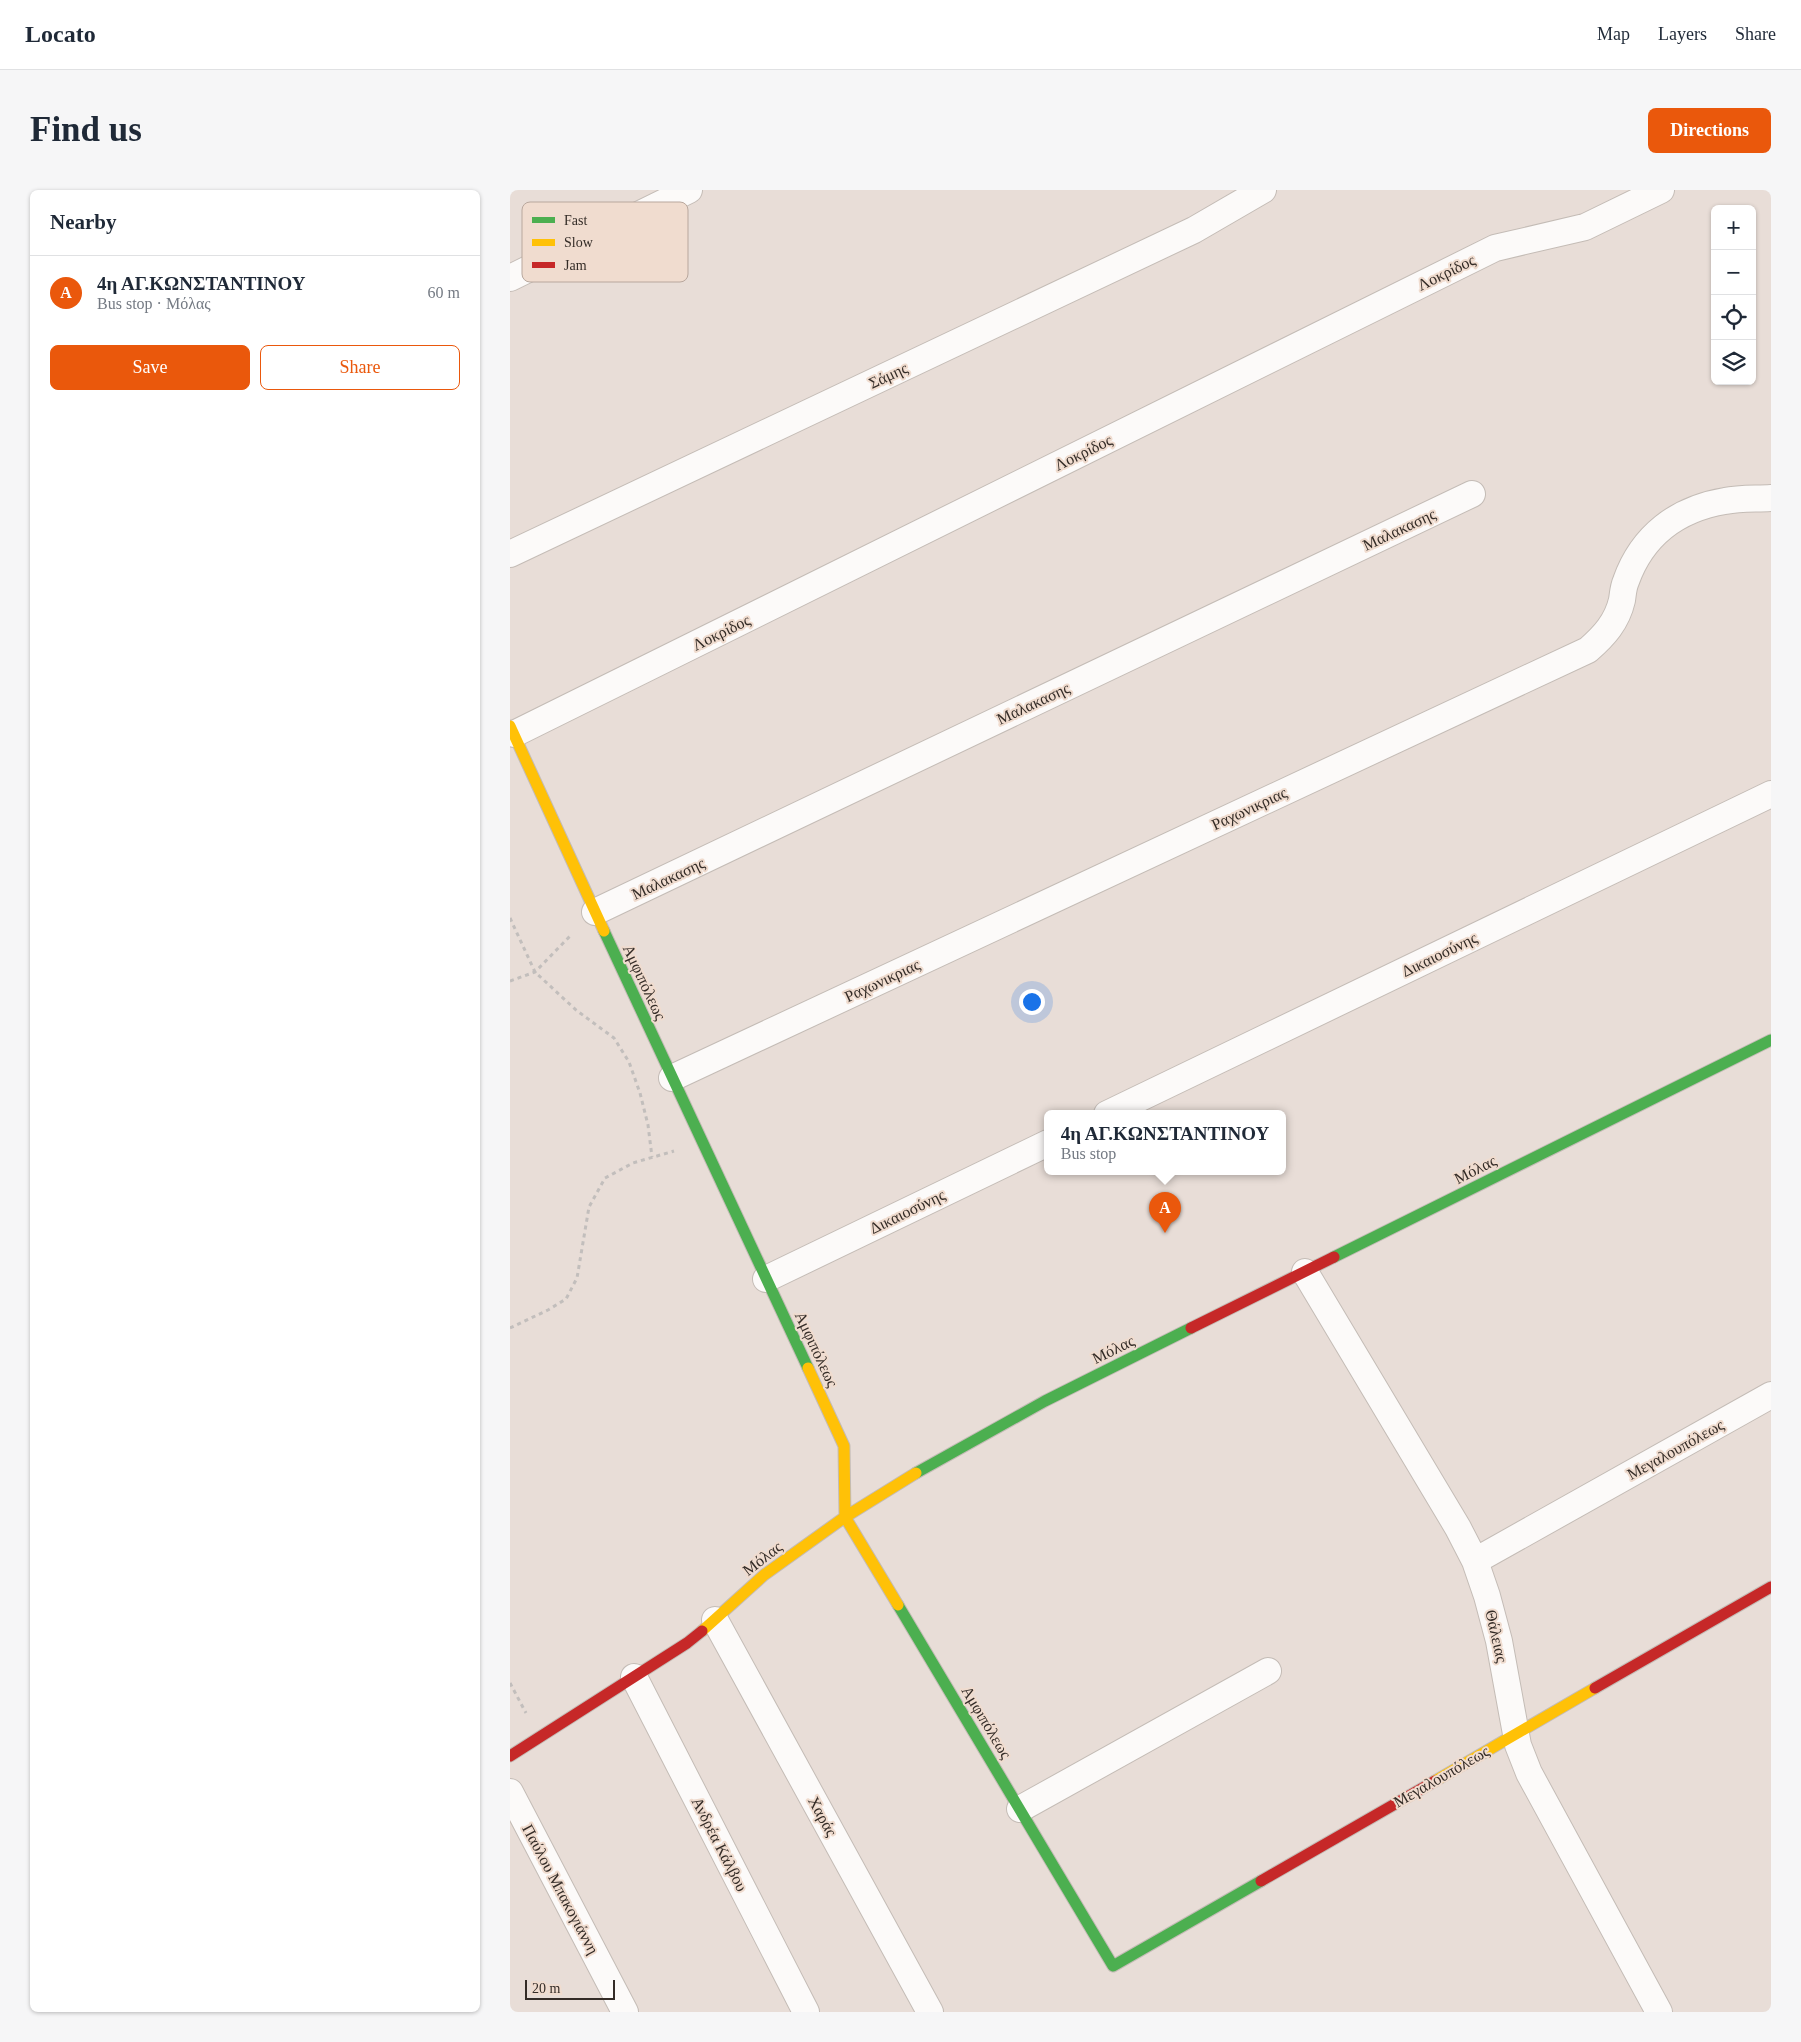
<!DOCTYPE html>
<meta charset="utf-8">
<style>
body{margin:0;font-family:"Times New Roman",serif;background:#f6f6f7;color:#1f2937}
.controls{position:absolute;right:15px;top:15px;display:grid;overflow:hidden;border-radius:8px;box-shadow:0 1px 4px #0004}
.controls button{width:45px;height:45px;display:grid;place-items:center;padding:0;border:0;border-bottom:1px solid #e0e1e3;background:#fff;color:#1f2937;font:25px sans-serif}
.scale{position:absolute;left:15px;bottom:12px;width:90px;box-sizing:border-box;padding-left:5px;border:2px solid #342c27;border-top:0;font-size:14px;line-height:18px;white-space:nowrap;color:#342c27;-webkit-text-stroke:4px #f0dccf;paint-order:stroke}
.you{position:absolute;left:521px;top:811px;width:18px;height:18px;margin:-12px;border:4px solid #fff;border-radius:50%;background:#1a73e8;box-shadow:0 0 0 8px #1a73e833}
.badge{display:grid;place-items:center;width:32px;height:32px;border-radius:50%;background:#ea580c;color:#fff;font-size:16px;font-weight:700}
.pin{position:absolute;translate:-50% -41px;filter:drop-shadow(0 1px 2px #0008)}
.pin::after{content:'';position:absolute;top:26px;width:18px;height:15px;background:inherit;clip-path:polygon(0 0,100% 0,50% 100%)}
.popup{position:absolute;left:534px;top:920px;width:242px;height:65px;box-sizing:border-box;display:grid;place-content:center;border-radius:8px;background:#fff;filter:drop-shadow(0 1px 4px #0005);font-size:16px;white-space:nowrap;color:#747a83}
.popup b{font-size:19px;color:#1f2937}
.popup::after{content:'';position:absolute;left:50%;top:100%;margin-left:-10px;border:10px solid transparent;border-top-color:#fff}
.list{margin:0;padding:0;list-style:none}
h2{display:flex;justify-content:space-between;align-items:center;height:65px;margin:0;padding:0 20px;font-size:21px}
h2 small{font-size:16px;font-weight:400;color:#747a83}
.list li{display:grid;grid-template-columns:32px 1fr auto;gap:15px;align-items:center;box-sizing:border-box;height:75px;padding:0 20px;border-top:1px solid #e0e1e3}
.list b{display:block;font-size:19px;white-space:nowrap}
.list p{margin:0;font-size:16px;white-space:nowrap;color:#747a83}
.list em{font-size:16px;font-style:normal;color:#747a83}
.actions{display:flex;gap:10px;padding:15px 20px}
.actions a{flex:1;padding:11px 0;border:1px solid #ea580c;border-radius:8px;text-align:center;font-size:18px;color:#ea580c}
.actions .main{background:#ea580c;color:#fff}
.icon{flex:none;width:28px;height:28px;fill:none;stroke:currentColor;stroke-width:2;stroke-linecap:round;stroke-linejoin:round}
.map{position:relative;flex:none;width:1261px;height:1822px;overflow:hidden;border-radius:8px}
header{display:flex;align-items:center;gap:30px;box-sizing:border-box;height:70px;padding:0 25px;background:#fff;border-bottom:1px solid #e0e1e3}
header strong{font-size:24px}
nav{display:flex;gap:28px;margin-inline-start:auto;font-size:18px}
.intro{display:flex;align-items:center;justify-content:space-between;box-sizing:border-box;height:120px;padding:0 30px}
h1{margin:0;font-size:35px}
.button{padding:12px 22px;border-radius:8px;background:#ea580c;color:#fff;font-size:18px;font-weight:700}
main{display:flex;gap:30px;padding:0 30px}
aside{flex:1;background:#fff;border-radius:8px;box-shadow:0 1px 4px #0004}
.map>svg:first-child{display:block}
</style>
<header>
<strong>Locato</strong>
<nav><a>Map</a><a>Layers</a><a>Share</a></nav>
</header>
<div class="intro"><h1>Find us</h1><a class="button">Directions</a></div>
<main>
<aside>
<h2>Nearby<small></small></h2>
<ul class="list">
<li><span class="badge">A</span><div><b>4η ΑΓ.ΚΩΝΣΤΑΝΤΙΝΟΥ</b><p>Bus stop · Μόλας</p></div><em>60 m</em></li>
</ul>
<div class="actions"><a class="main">Save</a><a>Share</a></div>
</aside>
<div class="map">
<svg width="1261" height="1822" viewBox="0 0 1261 1822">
<rect width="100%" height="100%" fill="#e8ddd7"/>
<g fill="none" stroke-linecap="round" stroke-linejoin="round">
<g stroke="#c4bcb6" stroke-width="28">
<path id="street" d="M0 88 179 0
M0 364 684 40 753 0
M4 544 985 58 1075 37 1151 0
M85 722 962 304
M162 888 1078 460C1094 446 1107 432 1112 410 1113 404 1113 398 1116 391 1132 346 1167 319 1215 311 1230 308 1246 309 1261 308
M597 924 1261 604
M795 1082 948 1338 965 1371 977 1406 989 1451 1008 1555 1019 1583 1149 1822
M256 1089 538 953
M965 1371 1261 1205
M205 1430 420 1822
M124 1487 296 1822
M0 1602 115 1822
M510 1619 758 1481"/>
</g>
<g stroke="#c4bcb6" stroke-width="13">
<path id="fast" d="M94 741 298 1178
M824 1067 1261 850
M406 1283 535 1211 681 1138
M388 1415 603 1776 751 1691"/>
</g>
<g stroke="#c4bcb6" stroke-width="13">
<path id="slow" d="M0 536 94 741
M298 1178 334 1256 335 1327 388 1415
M192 1441 254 1385 335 1327 406 1283
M925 1591 1085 1498"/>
</g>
<g stroke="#c4bcb6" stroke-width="13">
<path id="jam" d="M681 1138 824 1067
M1085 1498 1261 1397
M0 1566 177 1453 192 1441
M751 1691 925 1591"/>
</g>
<path stroke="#c2bebc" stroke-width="3" stroke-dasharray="4 4" stroke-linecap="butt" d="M0 728 25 782 66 820 104 848 119 872 130 903 138 935 142 967
M0 791 25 782 62 744
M0 1138 38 1120 56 1109 67 1088 79 1017 95 988 123 973 164 961
M0 1493 16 1523"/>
<use href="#street" stroke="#fcfaf9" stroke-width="26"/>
<use href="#fast" stroke="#4caf50" stroke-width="11"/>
<use href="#slow" stroke="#ffc107" stroke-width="11"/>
<use href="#jam" stroke="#c62828" stroke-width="11"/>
</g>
<g text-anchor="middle" stroke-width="4" stroke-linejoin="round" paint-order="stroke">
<g font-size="16" fill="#342c27" stroke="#f0dccf">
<text transform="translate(936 82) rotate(-26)" y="6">Λοκρίδος</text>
<text transform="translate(378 185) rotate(-25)" y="6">Σάμης</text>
<text transform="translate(573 262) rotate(-26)" y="6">Λοκρίδος</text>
<text transform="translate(889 339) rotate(-25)" y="6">Μαλακασης</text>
<text transform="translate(211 442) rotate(-26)" y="6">Λοκρίδος</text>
<text transform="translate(523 513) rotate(-25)" y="6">Μαλακασης</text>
<text transform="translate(739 618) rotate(-25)" y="6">Ραχωνικριας</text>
<text transform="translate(158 688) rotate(-25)" y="6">Μαλακασης</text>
<text transform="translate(929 764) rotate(-26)" y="6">Δικαιοσύνης</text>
<text transform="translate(372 790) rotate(-25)" y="6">Ραχωνικριας</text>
<text transform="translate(135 792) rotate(65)" y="6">Αμφιπόλεως</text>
<text transform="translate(965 979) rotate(-27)" y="6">Μόλας</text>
<text transform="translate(397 1021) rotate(-26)" y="6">Δικαιοσύνης</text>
<text transform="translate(307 1159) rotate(65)" y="6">Αμφιπόλεως</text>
<text transform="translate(603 1159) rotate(-26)" y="6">Μόλας</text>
<text transform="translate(1165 1259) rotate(-29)" y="6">Μεγαλουπόλεως</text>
<text transform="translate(252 1368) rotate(-38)" y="6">Μόλας</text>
<text transform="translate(987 1446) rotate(77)" y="6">Θάλειας</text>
<text transform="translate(477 1532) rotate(59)" y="6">Αμφιπόλεως</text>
<text transform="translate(931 1586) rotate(-30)" y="6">Μεγαλουπόλεως</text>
<text transform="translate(313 1626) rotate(61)" y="6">Χαράς</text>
<text transform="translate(210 1654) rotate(63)" y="6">Ανδρέα Κάλβου</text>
<text transform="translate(51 1699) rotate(62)" y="6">Παύλου Μπακογιάννη</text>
</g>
</g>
<rect x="12" y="12" width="166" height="80" rx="8" fill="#f0dccf" stroke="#b8a79d" stroke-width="1"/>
<rect x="22" y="27" width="23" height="6" fill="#4caf50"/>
<rect x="22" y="49" width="23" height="7" fill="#ffc107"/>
<rect x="22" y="72" width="23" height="6" fill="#c62828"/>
<g font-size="14" fill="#342c27">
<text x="54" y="35">Fast</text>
<text x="54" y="57">Slow</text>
<text x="54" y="80">Jam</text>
</g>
</svg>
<div class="controls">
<button>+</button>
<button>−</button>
<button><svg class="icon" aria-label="locate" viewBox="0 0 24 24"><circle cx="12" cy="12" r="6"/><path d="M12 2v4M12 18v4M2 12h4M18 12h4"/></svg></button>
<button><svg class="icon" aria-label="layers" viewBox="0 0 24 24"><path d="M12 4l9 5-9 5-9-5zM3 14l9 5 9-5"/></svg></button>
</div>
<div class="scale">20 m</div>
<div class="you"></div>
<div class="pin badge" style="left:655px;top:1043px">A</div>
<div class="popup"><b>4η ΑΓ.ΚΩΝΣΤΑΝΤΙΝΟΥ</b>Bus stop</div>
</div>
</main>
